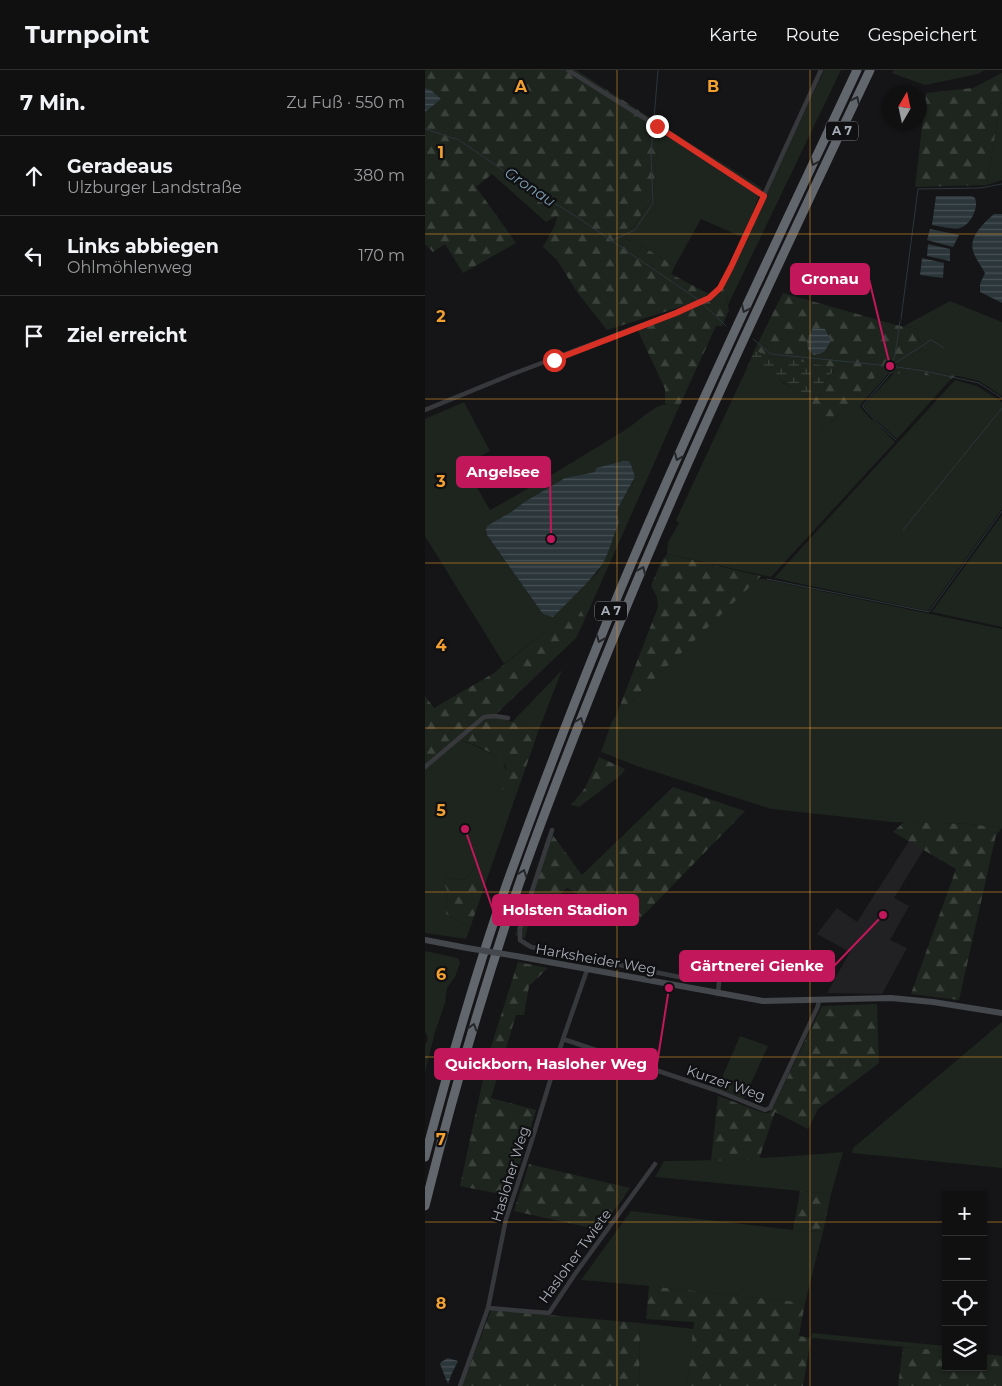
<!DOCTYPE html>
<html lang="de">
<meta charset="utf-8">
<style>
body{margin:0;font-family:Montserrat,sans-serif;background:#19191a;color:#f1f3f6}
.controls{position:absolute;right:15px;bottom:15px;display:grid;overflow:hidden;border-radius:0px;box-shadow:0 1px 4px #0004}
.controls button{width:45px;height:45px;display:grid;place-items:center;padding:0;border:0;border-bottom:1px solid #303031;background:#101011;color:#f1f3f6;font:25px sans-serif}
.compass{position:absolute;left:457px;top:15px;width:45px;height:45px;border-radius:50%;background:#101011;box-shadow:0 1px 4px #0004;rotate:9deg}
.stop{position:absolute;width:15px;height:15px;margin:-11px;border:4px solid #d93025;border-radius:50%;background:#fff}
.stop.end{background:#d93025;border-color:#fff;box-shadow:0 1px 5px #0008}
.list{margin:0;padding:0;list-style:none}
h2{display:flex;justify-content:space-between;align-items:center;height:65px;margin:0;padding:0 20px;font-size:21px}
h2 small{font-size:16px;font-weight:400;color:#9c9d9f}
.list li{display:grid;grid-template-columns:32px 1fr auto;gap:15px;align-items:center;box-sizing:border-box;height:80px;padding:0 20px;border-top:1px solid #303031}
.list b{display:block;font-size:19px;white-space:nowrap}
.list p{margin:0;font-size:16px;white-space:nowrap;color:#9c9d9f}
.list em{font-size:16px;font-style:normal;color:#9c9d9f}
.icon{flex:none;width:28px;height:28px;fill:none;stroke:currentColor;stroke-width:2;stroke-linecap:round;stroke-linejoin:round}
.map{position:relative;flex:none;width:577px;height:1316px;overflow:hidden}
header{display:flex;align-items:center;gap:30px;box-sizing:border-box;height:70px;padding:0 25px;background:#101011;border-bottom:1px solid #303031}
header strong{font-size:24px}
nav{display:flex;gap:28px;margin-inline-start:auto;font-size:18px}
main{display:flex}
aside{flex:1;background:#101011}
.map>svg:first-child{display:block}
</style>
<header>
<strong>Turnpoint</strong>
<nav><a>Karte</a><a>Route</a><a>Gespeichert</a></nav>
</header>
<main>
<aside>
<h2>7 Min.<small>Zu Fuß · 550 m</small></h2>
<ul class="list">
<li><svg class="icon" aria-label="ahead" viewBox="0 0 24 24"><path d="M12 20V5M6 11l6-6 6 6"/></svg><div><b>Geradeaus</b><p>Ulzburger Landstraße</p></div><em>380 m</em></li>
<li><svg class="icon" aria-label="left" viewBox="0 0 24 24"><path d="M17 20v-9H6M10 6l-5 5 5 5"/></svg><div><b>Links abbiegen</b><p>Ohlmöhlenweg</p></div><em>170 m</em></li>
<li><svg class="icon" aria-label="arrive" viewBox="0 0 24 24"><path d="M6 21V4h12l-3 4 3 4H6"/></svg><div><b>Ziel erreicht</b></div></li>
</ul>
</aside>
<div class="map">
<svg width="577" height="1316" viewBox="0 0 577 1316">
<defs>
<pattern id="forest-firs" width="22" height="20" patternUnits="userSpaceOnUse" patternTransform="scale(1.25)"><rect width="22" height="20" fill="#1d251e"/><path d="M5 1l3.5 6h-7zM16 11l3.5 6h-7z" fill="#3b423c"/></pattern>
<pattern id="wetland-marsh" width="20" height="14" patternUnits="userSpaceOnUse" patternTransform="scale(1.25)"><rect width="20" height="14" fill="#1d251e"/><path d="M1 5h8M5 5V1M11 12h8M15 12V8" fill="none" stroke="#3b423c"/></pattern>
<pattern id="water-rules" width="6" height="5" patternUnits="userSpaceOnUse" patternTransform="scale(1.25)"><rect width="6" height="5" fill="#2b363b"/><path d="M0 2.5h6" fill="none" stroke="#475055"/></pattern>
</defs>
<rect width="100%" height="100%" fill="#151517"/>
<path fill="#212124" d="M484 771 499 779 469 828 484 836 465 870 482 878 457 924 402 923 425 882 392 864 412 838 432 852Z"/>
<path fill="#1d251e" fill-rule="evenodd" d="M399 0H416L303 235 299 214Z
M468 0H560L553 4 500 15 467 3Z
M577 33V110L562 115 575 34Z
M235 54 337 118 323 155 317 167 276 149 250 196 215 175 188 163 210 156 228 123Z
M525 231 577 252V326L554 311 533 306H530L494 299 471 297 494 281 504 276 505 273 495 274 492 259 479 256Z
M329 295 339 296 347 299 358 313 372 320 385 329 379 336 399 360 454 303H464L436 334 435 337 447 350 449 348 439 337V335L469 303 493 304 526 309 472 369 452 351 450 352 470 372 346 507 242 484 243 472 254 453 251 450 321 300Z
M530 310 552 316 577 332V439L503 541 349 508Z
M39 332 65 381 39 395 65 440C111 415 156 387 200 360 211 353 221 343 232 337 239 333 246 335 254 337L160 549 153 535 79 594 0 466V349ZM198 391 209 410 193 438 192 444 194 452 182 485 177 495 172 503 148 527 118 544 62 465 61 460 72 450 86 442 101 431 140 408 170 402 171 398Z
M577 445V557L507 542 508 540Z
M333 508 577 559V758L545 754 467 752 346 739 212 696 176 682 187 651 191 646Z
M137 600 113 662 87 652Z
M33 669C43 673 75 685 79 694 81 699 80 705 79 710L95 714 61 812 58 810 49 797 46 804 41 809 27 810 22 807 20 816 23 823 21 844 45 858 41 869 0 863V697Z
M0 881 33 888 35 893 30 907 22 918 20 933 10 962 0 1003V976L3 968 0 962Z
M577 952V1098L427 1083 428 1078Z
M315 966 343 976 319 1029 292 1019Z
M418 1082 406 1124 230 1107 239 1091C300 1091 358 1087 418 1082Z
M206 1141 368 1160 398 1162 380 1233 224 1216 156 1210Z
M215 1253 269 1259 262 1316H214Z
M387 1263 521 1276V1281L386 1268Z"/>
<path fill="url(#forest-firs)" d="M0 0H151L235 54 228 123 210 156 188 163 215 175 250 196 246 204 284 224 265 234 182 260 152 222 132 190 118 177 130 155 132 146 121 152 67 104 51 117 91 173 38 203 20 174 8 182 0 174V42L16 29 6 20 0 18Z
M577 3V33L575 34 562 115 490 117 501 23 548 18Z
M299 214 305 216 301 226 304 240 297 256H291L254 337 240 334V319L213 261 285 231Z
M358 223 471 255 492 259 495 274 506 272 504 276 494 281 472 297 494 299 530 306 526 309 493 304 454 303 399 360 378 336 411 299 348 287 329 281Z
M242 484 336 506 191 646 233 537 232 527 226 516 236 492Z
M153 534 160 549 151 568 70 645 113 662 95 714 89 713 83 721 77 719 81 696C72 683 48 674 33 669L0 697V626L9 638 69 603Z
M174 687 200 699 196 705 154 737 146 735 160 718Z
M248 717 320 741 209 855 142 818 103 855 100 868 90 865 122 768 127 764 157 805Z
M479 752 545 754 577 758 571 765 534 930 486 924 531 799 468 762Z
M49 797C55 799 58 804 58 810L61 812 45 858 21 844 23 823 20 816 22 807 27 810 41 809 46 804Z
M93 892 123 898 104 916 99 945H91L66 1028 111 1040 85 1126 35 1116 63 986Z
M452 934 454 993 393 1039 383 1059 350 1042 334 1089 286 1091 293 1026 339 1043H344L347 1039 397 936Z
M104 1094 205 1118 175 1160 89 1141Z
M375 1121 406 1124 398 1162 368 1160Z
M224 1216 380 1233 374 1266 386 1268 378 1316H262L269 1252 221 1249Z
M66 1240 215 1253 214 1316H37Z
M478 1277 521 1281V1297H558V1284L577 1286V1316H473Z"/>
<path fill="url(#wetland-marsh)" d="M329 281 346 286 411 298 385 329C377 323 369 319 361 314 357 312 355 309 352 306 343 295 333 292 321 300Z"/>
<path fill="url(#water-rules)" d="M0 18 6 20 16 29 0 42Z
M511 126H547L550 128C554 137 546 155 535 158 530 160 514 156 507 155Z
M569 144H577V233L555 222V214L560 203C556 196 550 188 548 181 544 166 559 153 569 144Z
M505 159 534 165 528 177 502 170Z
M503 174 525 179V191L502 186Z
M497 188 519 193 518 208 495 205Z
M388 258 400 259 406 271 399 282 389 285 383 280 382 270Z
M198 391H202L205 392 210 407 193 438 192 444 194 452 182 485 177 495 162 513 128 547 118 544 62 465 61 460 62 456 86 442 101 431 140 408 170 402 171 398Z
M23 1288 33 1291 27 1303 23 1314 15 1294 16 1292Z"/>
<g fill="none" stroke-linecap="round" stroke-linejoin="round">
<path stroke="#2b363b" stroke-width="1" d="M229 49 233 0
M0 59 34 70 88 107 155 149 275 231
M186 171 210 160 228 133 226 87 228 57
M278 234 301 256
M476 249 493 119 555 118 577 114
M328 269 346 284 465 296 500 301 554 313 577 328
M467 295 506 270 519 278
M466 296 470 285 475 251
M448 348 438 337V335L470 298
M451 352 471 370
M478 460 577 338
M342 509 504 542 577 441"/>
<path stroke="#36383c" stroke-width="4.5" d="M143 0 232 56 339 126
M0 340 85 305 270 235 284 229 295 218 306 197 396 0
M0 697 59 647 70 646 83 648
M127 760 95 858V870L106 877 259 908 288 907 292 909 294 912 293 924
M138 969 290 1020 340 1040 345 1038 393 936 394 930
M63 1238 124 1243 150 1204 230 1094
M35 1316 63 1238 81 1149 106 1073 138 969 162 900"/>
<path stroke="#44474c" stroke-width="6" d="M0 870 42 878
M91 886 338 931 466 928 508 932 577 943"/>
<path stroke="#62666d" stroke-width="9" d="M0 1087C24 996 50 905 81 816 123 700 167 584 216 471 284 312 359 156 432 0
M0 1136C26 1031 56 926 91 823 112 761 136 700 160 639 245 422 345 211 445 0"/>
<path stroke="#44474c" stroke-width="6" d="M42 878 91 886"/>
</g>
<defs><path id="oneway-chevron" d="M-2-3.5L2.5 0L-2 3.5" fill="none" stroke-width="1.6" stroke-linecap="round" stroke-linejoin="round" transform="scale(1.25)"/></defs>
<g stroke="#242629">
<use href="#oneway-chevron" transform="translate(431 30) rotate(-65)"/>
<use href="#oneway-chevron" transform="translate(389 92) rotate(115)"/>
<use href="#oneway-chevron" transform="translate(320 239) rotate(115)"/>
<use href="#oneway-chevron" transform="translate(253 387) rotate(114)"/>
<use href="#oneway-chevron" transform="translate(217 500) rotate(-67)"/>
<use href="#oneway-chevron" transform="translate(175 569) rotate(112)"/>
<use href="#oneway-chevron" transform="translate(155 651) rotate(-69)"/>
<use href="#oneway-chevron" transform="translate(98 803) rotate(-70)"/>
<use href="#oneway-chevron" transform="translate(48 957) rotate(-73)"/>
</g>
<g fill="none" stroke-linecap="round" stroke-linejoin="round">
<path stroke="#d93025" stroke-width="6" d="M129 290 251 243 284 228 295 218 306 197 339 126 232 56"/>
</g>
<path fill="none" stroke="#f3a031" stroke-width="1" stroke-opacity="0.55" d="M192 0V1316M385 0V1316M0 164H577M0 329H577M0 493H577M0 658H577M0 822H577M0 987H577M0 1152H521M558 1152H577"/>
<g text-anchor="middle" stroke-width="4.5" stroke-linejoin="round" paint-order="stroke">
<g fill="#101012" stroke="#7a7e86" stroke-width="1">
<rect x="401" y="51.5" width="32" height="19" rx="4"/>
<rect x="170" y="531.5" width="32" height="19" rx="4"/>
</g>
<g font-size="12" font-weight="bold" fill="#a7adb7">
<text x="417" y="65">A 7</text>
<text x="186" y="545">A 7</text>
</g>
<g font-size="14" fill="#a7adb7" stroke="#101012">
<text transform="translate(171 889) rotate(10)" y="5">Harksheider Weg</text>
<text transform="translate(301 1013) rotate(19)" y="5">Kurzer Weg</text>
<text transform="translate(85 1104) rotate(-73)" y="5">Hasloher Weg</text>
<text transform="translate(150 1186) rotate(-54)" y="5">Hasloher Twiete</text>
</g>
<g font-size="15" font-style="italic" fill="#7e9fb3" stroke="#101012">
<text transform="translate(105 117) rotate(34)" y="5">Gronau</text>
</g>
</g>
<g font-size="16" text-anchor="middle" font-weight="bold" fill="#f3a031" stroke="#101012" stroke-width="4.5" stroke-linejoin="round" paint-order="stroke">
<text x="96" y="22">A</text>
<text x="288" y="22">B</text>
<text x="16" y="88">1</text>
<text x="16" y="252">2</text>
<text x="16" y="417">3</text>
<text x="16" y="581">4</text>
<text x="16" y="746">5</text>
<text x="16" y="910">6</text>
<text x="16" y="1075">7</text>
<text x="16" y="1239">8</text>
</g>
<path fill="none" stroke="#c2185b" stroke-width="2" d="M465 296L444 209M126 469L125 402M40 759L68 840M458 845L409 896M244 918L232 994"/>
<g fill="#c2185b" stroke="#101012" stroke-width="2">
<circle cx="465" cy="296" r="5"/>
<circle cx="126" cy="469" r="5"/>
<circle cx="40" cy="759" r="5"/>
<circle cx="458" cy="845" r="5"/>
<circle cx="244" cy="918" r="5"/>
</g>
<g fill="#c2185b" stroke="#c2185b" stroke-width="2">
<rect x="366" y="194" width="78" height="30" rx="5"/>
<rect x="32" y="387" width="93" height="30" rx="5"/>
<rect x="68" y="825" width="145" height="30" rx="5"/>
<rect x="255" y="881" width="154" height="30" rx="5"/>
<rect x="10" y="979" width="222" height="30" rx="5"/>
</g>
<g font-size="15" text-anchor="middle" font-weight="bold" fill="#fff">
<text x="405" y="214">Gronau</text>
<text x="78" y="407">Angelsee</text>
<text x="140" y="845">Holsten Stadion</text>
<text x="332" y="901">Gärtnerei Gienke</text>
<text x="121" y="999">Quickborn, Hasloher Weg</text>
</g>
</svg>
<div class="controls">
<button>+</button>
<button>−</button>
<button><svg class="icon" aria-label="locate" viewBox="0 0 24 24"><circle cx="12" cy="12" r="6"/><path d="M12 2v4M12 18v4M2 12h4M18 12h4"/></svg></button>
<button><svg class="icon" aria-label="layers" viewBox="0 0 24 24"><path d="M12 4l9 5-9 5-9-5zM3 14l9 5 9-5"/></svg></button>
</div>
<svg class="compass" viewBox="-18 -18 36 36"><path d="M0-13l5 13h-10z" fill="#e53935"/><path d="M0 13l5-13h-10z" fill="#9c9d9f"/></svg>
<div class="stop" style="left:129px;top:290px"></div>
<div class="stop end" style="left:232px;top:56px"></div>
</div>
</main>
